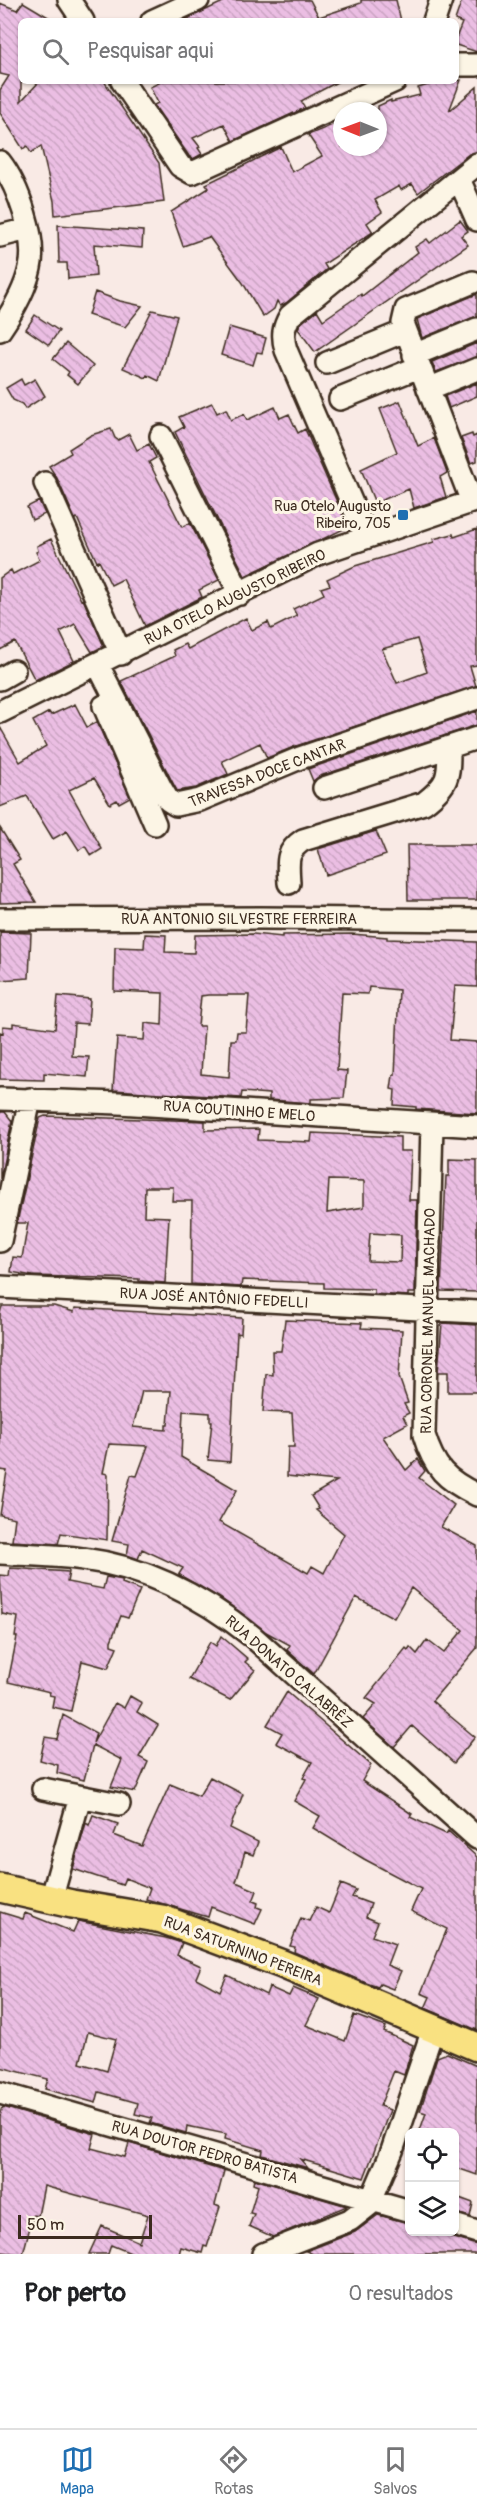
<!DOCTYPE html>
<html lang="pt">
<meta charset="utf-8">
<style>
body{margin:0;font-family:Pangolin,sans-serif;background:#f2f2f2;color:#202124}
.controls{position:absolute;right:18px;bottom:18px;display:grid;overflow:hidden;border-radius:9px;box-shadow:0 2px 4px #0004}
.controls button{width:54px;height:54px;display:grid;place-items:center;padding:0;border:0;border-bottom:2px solid #e0e0e0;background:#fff;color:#202124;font:30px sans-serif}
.compass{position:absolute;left:333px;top:102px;width:54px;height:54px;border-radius:50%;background:#fff;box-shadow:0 2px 4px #0004;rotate:271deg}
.scale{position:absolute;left:18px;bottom:15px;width:134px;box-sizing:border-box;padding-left:6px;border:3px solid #3b2a1e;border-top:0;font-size:16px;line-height:21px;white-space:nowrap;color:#3b2a1e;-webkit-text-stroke:4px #fcf5e5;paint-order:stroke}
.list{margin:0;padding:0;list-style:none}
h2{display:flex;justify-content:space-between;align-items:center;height:78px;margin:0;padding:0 24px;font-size:26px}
h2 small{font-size:20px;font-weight:400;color:#757577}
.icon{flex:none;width:33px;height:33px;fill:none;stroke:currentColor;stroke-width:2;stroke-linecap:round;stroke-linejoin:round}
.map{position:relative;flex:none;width:477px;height:2254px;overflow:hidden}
.search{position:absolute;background:#fff;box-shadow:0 2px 4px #0004;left:18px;right:18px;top:18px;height:66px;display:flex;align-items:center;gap:15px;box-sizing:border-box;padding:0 21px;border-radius:9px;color:#757577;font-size:22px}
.sheet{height:174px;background:#fff}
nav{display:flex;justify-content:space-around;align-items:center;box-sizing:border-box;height:84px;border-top:2px solid #e0e0e0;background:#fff;font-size:16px;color:#757577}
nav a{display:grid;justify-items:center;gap:3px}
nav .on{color:#1f6fb2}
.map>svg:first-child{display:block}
</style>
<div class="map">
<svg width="477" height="2254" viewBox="0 0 477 2254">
<defs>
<pattern id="building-back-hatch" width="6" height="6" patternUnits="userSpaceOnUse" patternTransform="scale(1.5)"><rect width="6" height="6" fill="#ebbee3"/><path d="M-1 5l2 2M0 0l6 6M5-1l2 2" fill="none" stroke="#caa3c2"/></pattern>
</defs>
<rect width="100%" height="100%" fill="#f9eae5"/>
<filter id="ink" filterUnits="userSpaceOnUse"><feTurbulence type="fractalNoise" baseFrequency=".0167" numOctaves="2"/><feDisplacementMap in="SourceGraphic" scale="12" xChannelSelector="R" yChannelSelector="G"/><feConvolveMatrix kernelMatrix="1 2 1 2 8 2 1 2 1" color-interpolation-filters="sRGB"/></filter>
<g filter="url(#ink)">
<path fill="url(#building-back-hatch)" stroke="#3b2a1e" stroke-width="1.5" fill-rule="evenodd" d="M227 0H310L319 17 361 3V0H396L401 21H183Z
M462 0H477V52L456 45V38L462 23 455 20Z
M23 2 55 21H21V101L40 81H104L159 163 164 202 55 215 54 201 41 146 31 153 27 146 23 149 0 113V90L9 76 0 74V3L17 10Z
M461 80 449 111 477 87V152L469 154 418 193 412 184 401 190 399 186 375 200 382 212 367 223 373 232 324 264 327 269 286 303 280 306 277 301 274 309 263 317 243 283 209 237 183 246 171 212 209 188 206 184 281 147 292 172 322 156 308 135 342 121V147H378V106L391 100V102L420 95 418 88 442 81Z
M163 81H339L301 101 305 108 233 141 224 124 193 138 200 147 198 148 202 154 193 159 189 156 154 105 158 103 150 87Z
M460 220 468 231 461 236 468 245 315 352 298 329 300 324 317 310 323 320 361 294 362 296 418 252 415 247 427 239 430 243Z
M58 225 143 231 142 248 94 244 96 276 68 279 67 263H59Z
M95 292 120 301 142 306 125 327 88 315Z
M477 294V316L422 338 417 319Z
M152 310 177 316 159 381 147 375 146 378 123 368Z
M35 315 59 331 49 345 26 329Z
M229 327 266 338 262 353 257 352 253 365 221 355Z
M66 343 93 366 78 384 67 375 69 372 53 359Z
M477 343V357L436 372 432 362Z
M21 379 24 385 35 379 45 396 25 409 22 404 13 400 6 388Z
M477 383V396L449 408 445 396Z
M400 401 418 446 434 438 447 473 440 477 446 497 414 508 409 489 375 503 361 469 397 452 380 409Z
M212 403 217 413 226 409 231 420 244 414 247 420 275 407 280 418 289 414 298 433 305 429 348 527 245 576 175 432 184 427 179 417Z
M111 429 115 438 118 440 129 434 137 450 149 444 156 458 149 462 182 527 190 523 219 580 199 590 202 597 145 626 123 579 111 585 99 561 97 562 77 518 75 519 57 478 49 466 71 453 69 449 91 435Z
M472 434 473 437 477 435V461L471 463 461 438Z
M39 501 45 514 32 520 27 507Z
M477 529V665L470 666 476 686 296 746 267 758 260 743 222 761 228 774 196 788 177 791 121 681 175 656 173 650 185 644 188 649 246 618 252 630 268 622 271 629 297 616 293 609 324 594 321 588 330 585 327 579 355 566 434 542 433 539 453 534 454 537ZM417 639 427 672 397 683 382 649Z
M51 539 81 600 83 599 104 646 92 652 75 624 60 632 74 661 35 680 15 642 0 650V578L11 570 13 574 40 560 36 552 38 551 37 546Z
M75 704 87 727 97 722 130 797 119 803 117 800 110 804 94 778 69 790 102 849 91 856 85 846 79 850 67 831 53 839 27 796 0 807V727L20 762 46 746 33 721 49 712 51 715Z
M477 711V725L320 776 313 781 308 769Z
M0 828 20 860 13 864 36 902 0 903Z
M376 831 386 855 326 875 318 849Z
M407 845H477V900H408Z
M0 932 31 933 29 978 0 980Z
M145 934 166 935 165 952 194 953 195 935 253 934 282 937V935L352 934 387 937V939L477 942V987L455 986 450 1040 477 1042V1113L416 1109V1107L394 1105 395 1090 391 1089 393 1075H395L399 990 369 987 368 994 342 993 337 1070 347 1071 344 1098 311 1099V1103L269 1100V1094L242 1092 241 1098 113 1090 117 1038 144 1040 145 1023 162 1025 163 993 114 991 115 947 144 948ZM208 995H249L246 1032H237L236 1040H231L229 1077 201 1074 204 1026H198L201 996Z
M58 996 90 999 88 1024 74 1023 72 1056 89 1057 87 1077 44 1073V1080L0 1079V1032L3 1033V1026L13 1027V1023L55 1029Z
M0 1112H5L12 1121 0 1179Z
M45 1116 205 1121V1130L259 1129 258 1140 311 1142 312 1133 400 1137V1151H411L409 1200H417L415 1293H408V1296L374 1294V1289L324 1288V1283L295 1282 242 1280 241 1287 191 1284 192 1201H172L173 1187H145L144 1216 169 1217 165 1283 139 1281V1279L33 1276 11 1272 13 1257 22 1258 28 1223H17L40 1118ZM329 1180 364 1181V1207L327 1213ZM370 1233 401 1235 400 1262 368 1261Z
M449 1159 477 1160V1292L441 1291 446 1176H449Z
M2 1306H54L74 1312 75 1308 242 1318 241 1334 237 1333 230 1462 208 1460 212 1421H210V1413L183 1411 181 1457 237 1490 219 1522 308 1573 312 1566 324 1573 344 1534 316 1510 319 1509 311 1496 337 1481 287 1476 288 1447H294L292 1413 263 1412 266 1374 273 1375 272 1351H281L285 1320 362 1323 361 1328 402 1330 399 1377 408 1403 404 1404 409 1413 403 1416 407 1424 383 1437 406 1470 418 1459 425 1471 419 1478 454 1505 441 1527 477 1546V1648L432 1701 475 1737 454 1763 412 1726 394 1747 363 1719 376 1704 366 1698 406 1648 408 1650 410 1647 417 1654 427 1640 444 1653 463 1630 411 1588 394 1618 356 1597 314 1674 287 1650 290 1645 266 1632 221 1599 183 1577 179 1574 183 1568 142 1549 138 1559 127 1555 129 1544 112 1541 131 1475 137 1476 148 1446 109 1444 103 1473 108 1474 107 1540 61 1533 58 1544 12 1541 15 1518 0 1515 7 1471 0 1470V1313ZM142 1391H171L168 1425H166V1430L133 1427Z
M442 1323 477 1325V1392H448V1372H438Z
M10 1568 69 1572 67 1582 103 1589 106 1577 123 1580 122 1583 140 1590 128 1618 121 1616 111 1641V1645L117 1647 108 1668 82 1661 71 1711 52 1707 54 1696 49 1695 50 1692 8 1682 17 1637H15L18 1617 2 1614 0 1575 9 1576Z
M221 1636 248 1659 245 1662 255 1670 230 1700 189 1679 210 1642 216 1646Z
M287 1692 371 1765 362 1781 412 1814 410 1817 446 1834 448 1831 477 1857V2030L425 2008 430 1997 421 1993 447 1929 411 1911 421 1889 364 1859 313 1828 320 1816 294 1801 306 1779 303 1778 312 1762 276 1743 282 1733 267 1725Z
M130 1696 142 1703 137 1712 158 1725 139 1757 148 1762 135 1792 111 1787 122 1760 93 1745 84 1780 57 1773 58 1765 40 1760 45 1737 57 1739 63 1715 96 1733 93 1743 115 1703 124 1708Z
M210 1777 243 1794 230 1828 258 1842 253 1855 245 1852 236 1882 257 1891 253 1901 258 1903 257 1907 262 1909 255 1924 211 1907 208 1917 146 1899 150 1888 125 1878 122 1885 73 1869 86 1823 89 1825 93 1815 118 1824 114 1835 142 1846 170 1784 199 1796Z
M341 1884 356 1890 352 1897 371 1904 366 1917 378 1922 372 1936 395 1944 387 1965 401 1971 393 1989 380 1984 378 1987 366 1983 294 1952 295 1947 290 1946 301 1918 309 1921 316 1907 329 1913Z
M0 1912 23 1919 25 1913 73 1932 78 1921 166 1938 182 1943 177 1955 201 1966 196 1978 220 1991 227 1975 266 1995 269 1987 289 1996 293 1988 319 1999 306 2025 345 2041 354 2015 386 2027 384 2032 413 2045 404 2075 394 2071 380 2106 390 2110 364 2178 300 2159 308 2168 262 2155 263 2150 225 2139 226 2134 187 2126 186 2133 150 2123 152 2118 135 2114 138 2103 99 2092 96 2103 71 2096 45 2089 48 2079 0 2067ZM88 2032 116 2039 107 2071 80 2063Z
M447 2053 477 2066V2175L454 2167V2133H419L426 2113 420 2111 437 2057Z
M3 2107 95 2134 91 2148 125 2157 129 2143 224 2171 215 2205 220 2207 207 2247 204 2246 202 2253 181 2247 179 2254H133L111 2245 108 2254H89L102 2226 139 2242 148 2215 44 2186 38 2216 33 2215 23 2254 0 2252V2116Z
M254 2179 347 2206 273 2237 249 2226 254 2214 250 2213 258 2186 253 2184Z
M454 2196 473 2203 470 2217 454 2213Z
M378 2215 410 2223V2232H443L450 2237 477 2245V2254H313L306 2251 355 2232Z"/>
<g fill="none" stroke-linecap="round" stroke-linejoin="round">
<g stroke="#3b2a1e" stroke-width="26">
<path id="minor" d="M69 0 83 21
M152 21 198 0
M434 21 441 0
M456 65H477
M122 81 180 166 192 173 395 81
M0 162C18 185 37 239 30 268 25 291 13 311 0 330
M459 179 477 220
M0 236 28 229
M414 355 477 329
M327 363 405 331
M428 389 477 369
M340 399 419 367
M161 436 240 594
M45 483 121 654
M472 502 403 323 406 310 473 282
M366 536 286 350C282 336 283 328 290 316L477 164
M98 665 161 788 168 800 176 805 200 800 300 758 477 698
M0 679 14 671
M104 706 155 824
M0 712 318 554 477 500
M324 788 477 738
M289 883C288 862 285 852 303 840L424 803C449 784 449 777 449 747
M0 919 262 918 477 920
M0 1099 119 1103 477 1126
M432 1124 424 1435C434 1468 446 1480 477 1495
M0 1241 30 1099
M0 1287 477 1312
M0 1553C28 1555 56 1555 83 1559 147 1567 204 1598 253 1637L477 1838
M43 1789 119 1804
M51 1900 80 1797
M0 2093 410 2211
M454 2225 477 2232
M263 2254 350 2220 369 2205 392 2151 433 2029"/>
</g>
<g stroke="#3b2a1e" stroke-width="32">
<path id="major" d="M0 1888 72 1904 162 1919 282 1964 477 2047"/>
</g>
<use href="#minor" stroke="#fcf5e5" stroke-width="21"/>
<use href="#major" stroke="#f9e181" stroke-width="27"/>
</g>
</g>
<rect fill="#1f6fb2" stroke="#fcf5e5" stroke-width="2" x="397" y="509" width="12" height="12" rx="3"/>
<g text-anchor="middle" stroke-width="6" stroke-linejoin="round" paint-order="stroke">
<g font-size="15" fill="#3b2a1e" stroke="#fcf5e5" text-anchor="end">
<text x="391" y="511">Rua Otelo Augusto<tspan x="391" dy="17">Ribeiro, 705</tspan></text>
</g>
<g font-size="15" fill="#3b2a1e" stroke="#fcf5e5">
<text transform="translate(235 597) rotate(-26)" y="5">RUA OTELO AUGUSTO RIBEIRO</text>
<text transform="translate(267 773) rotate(-21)" y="5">TRAVESSA DOCE CANTAR</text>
<text x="239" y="924">RUA ANTONIO SILVESTRE FERREIRA</text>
<text transform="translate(239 1111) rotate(4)" y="5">RUA COUTINHO E MELO</text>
<text transform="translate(214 1298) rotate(3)" y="5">RUA JOSÉ ANTÔNIO FEDELLI</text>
<text transform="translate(428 1321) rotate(-89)" y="5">RUA CORONEL MANUEL MACHADO</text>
<text transform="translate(289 1672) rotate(41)" y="5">RUA DONATO CALABRÊZ</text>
<text transform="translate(243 1951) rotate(21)" y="5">RUA SATURNINO PEREIRA</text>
<text transform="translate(205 2152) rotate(16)" y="5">RUA DOUTOR PEDRO BATISTA</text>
</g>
</g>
</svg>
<div class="controls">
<button><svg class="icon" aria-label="locate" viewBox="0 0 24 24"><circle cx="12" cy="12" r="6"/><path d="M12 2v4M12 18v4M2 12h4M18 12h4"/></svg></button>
<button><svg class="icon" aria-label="layers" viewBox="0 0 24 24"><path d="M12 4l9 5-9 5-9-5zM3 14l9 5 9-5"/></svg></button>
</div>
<svg class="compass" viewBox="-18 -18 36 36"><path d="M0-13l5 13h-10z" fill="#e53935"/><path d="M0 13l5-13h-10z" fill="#757577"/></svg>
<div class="scale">50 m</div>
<div class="search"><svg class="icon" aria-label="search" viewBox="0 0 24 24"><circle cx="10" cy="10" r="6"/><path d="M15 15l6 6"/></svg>Pesquisar aqui</div>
</div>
<section class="sheet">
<h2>Por perto<small>0 resultados</small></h2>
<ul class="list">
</ul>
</section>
<nav>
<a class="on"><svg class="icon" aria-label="map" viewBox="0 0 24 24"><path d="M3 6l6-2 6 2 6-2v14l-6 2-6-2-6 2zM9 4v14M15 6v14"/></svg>Mapa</a>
<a><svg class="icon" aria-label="directions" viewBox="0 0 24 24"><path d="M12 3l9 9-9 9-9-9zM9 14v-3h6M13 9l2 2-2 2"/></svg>Rotas</a>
<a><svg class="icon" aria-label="saved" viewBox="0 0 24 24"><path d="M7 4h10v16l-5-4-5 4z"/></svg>Salvos</a>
</nav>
